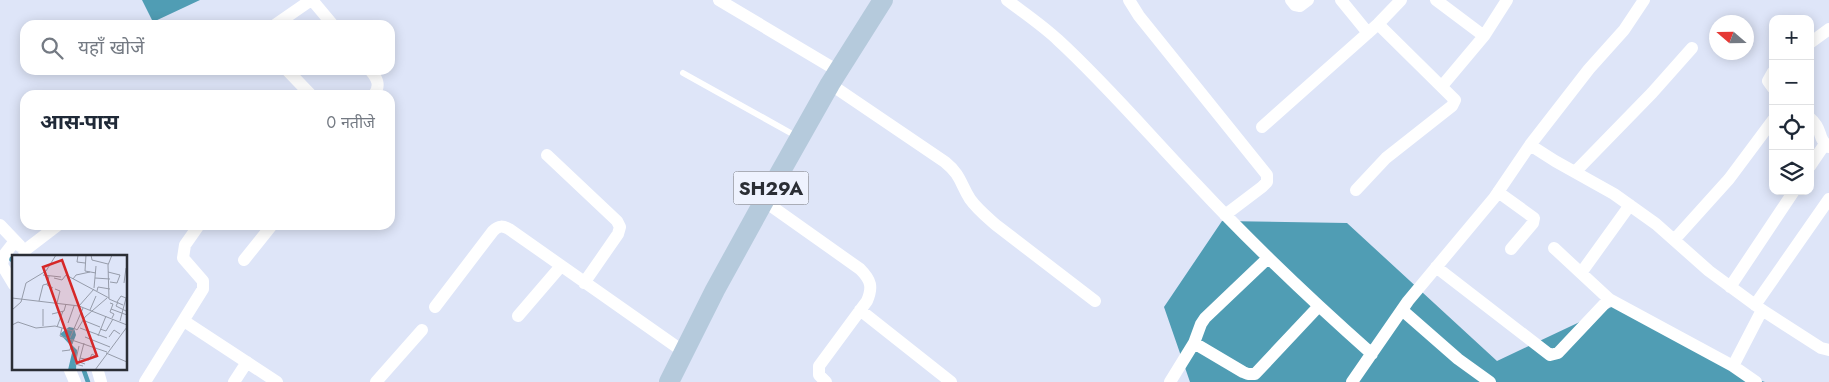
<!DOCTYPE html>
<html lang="hi">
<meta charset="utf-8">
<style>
body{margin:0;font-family:Jost,"Noto Sans Devanagari",sans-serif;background:#f2f2f3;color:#1f2937}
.controls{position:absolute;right:15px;top:15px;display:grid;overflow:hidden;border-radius:10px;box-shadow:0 2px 12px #0003}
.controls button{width:45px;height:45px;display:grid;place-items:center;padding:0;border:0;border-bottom:1px solid #e0e1e3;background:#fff;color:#1f2937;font:25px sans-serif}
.compass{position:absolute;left:1709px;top:15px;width:45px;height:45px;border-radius:50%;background:#fff;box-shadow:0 2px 12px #0003;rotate:290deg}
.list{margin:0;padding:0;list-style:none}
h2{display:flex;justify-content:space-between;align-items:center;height:65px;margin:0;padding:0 20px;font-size:21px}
h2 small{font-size:16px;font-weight:400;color:#747a83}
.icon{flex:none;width:28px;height:28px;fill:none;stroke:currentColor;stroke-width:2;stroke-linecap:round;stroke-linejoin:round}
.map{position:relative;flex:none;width:1829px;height:382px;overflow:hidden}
.search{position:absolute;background:#fff;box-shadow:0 2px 12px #0003;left:20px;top:20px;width:375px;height:55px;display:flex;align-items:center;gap:12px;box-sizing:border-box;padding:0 18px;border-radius:15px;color:#747a83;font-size:19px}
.panel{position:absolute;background:#fff;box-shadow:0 2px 12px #0003;left:20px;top:90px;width:375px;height:140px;border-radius:15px}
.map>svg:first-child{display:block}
</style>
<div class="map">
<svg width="1829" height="382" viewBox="0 0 1829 382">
<rect width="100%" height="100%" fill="#dee5f8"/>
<path fill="#509db4" d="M142 0H200L153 22Z
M1222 221 1347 223 1497 361 1620 303 1743 375 1765 382H1190L1164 307Z"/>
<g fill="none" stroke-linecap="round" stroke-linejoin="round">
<path stroke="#509db4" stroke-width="4.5" d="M11 259 14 262
M83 368 88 382"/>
<path stroke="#fff" stroke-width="6" d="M683 73 796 136"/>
<path stroke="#fff" stroke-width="12" d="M312 0 333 25
M719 0 838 71
M1007 0C1024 13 1042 25 1058 40 1107 85 1151 137 1197 185 1253 245 1311 300 1372 354
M1129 0 1139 16 1267 175V182L1262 187 1225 215
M1291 0 1295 5 1300 6 1308 0
M1341 0 1368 33
M1436 0 1484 36
M275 25 311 0
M1810 43 1829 29
M287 70 311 95
M370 70C377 78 381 85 374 95
M1773 72 1768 81 1773 88
M830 84 945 162C961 175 960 183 970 199 977 209 987 217 996 225L1095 301
M1442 86 1484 36 1507 0
M1810 118C1824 130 1816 137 1829 147
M1262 127 1378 24 1401 0
M1530 145 1555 161 1614 194 1656 224 1709 271 1762 310 1821 348 1829 350
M547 155 617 221 620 227 618 234 584 283
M1810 166 1825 144
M1575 172 1652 93 1692 48
M1356 190 1386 158 1452 106 1455 100 1378 24
M1498 192 1534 218 1533 223 1511 249
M764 201 860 269C871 280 873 287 867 301L819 366V375L826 382
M0 225 20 246
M1674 240 1729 179 1773 120
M1554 248 1609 299 1733 366 1756 382
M24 251 58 225
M244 260 272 225
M1436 267 1550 355 1558 353 1609 299
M1581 273 1630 205
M14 285 2 265 4 255 15 241
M1730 287 1794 191
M1755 305 1829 199
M435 307 493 231C499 225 503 226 509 229L684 352
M860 310 951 382
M1402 310 1458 359 1490 382
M518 316 561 266
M184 321 277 382
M1194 343 1243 372 1248 374H1255L1318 307
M1733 366 1762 310
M69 368 75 382
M97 368 101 382
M145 382 203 289V281L183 258 185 245 199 225
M234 382 247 362
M376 382 422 330
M1170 382 1194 343 1201 324 1205 318 1268 258
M1352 382 1408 301 1494 198 1530 145 1589 69 1624 30 1644 0"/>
<path stroke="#b5cadc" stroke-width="20" d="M669 382 715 290 764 201 830 84 883 0"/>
</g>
<g text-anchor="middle" stroke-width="4.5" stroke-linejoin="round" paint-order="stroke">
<rect fill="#eef2fe" stroke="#666971" stroke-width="1" x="733.5" y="171.5" width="75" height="33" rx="4"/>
<g font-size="19" font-weight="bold" fill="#2b2e35">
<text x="771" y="195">SH29A</text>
</g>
</g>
<g transform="translate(12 255)">
<rect width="115" height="115" fill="#dee5f8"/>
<path d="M57 72 62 73 64 80 60 90 65 95 64 115H56L60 98 58 90 48 79Z" fill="#509db4"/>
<path fill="none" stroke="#969caa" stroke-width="1" d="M66 0 65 7 73 8M74 0 73 16 84 18M79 0 80 5 96 9M100 0 96 10 97 44 111 50M96 17 108 20 105 28 98 27M31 20 49 22M37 21 35 30 41 33M42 23 50 25 54 20 97 43M83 23 98 24M61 24 64 20 78 17M112 28 114 13M82 33 84 11M43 34 48 36 45 48M85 36 86 32 98 34M0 43 67 51 115 70M27 46 31 30 35 29M105 47 109 41 114 43 108 66M106 47 104 51 114 56M98 48 101 49 98 57 102 59 100 63M67 51 82 34M31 54V71M99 54 115 60M0 55 9 47 14 28 34 16 44 0M78 55 84 41M40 59 52 56 54 49M73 66 88 72M56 68 62 51M0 70 6 67 24 73 43 71 61 76M45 72 51 56M50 73 48 81 95 97M62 73 65 75 73 62 95 43M68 73 95 83M88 74 94 76 101 64M86 81 94 61M73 82 98 92M97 82 102 75 108 79M58 83 71 53M72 88 67 107 73 109M67 91 63 109 71 111M50 96 58 95 61 84M94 98 115 107M68 103 77 105 80 99 85 102M83 115 115 72"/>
<path fill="#d62828" fill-opacity="0.15" stroke="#d62828" stroke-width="2.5" d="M50 5 85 101 65 108 31 12Z"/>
<rect width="115" height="115" fill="none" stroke="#2b2e35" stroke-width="2.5"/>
</g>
</svg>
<div class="controls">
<button>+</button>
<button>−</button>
<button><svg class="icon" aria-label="locate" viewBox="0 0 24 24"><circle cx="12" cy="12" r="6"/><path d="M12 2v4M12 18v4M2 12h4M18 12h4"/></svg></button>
<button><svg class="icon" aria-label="layers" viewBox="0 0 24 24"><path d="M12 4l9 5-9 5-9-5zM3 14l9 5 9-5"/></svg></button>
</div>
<svg class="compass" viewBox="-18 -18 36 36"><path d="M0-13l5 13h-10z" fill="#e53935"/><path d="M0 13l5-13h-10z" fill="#747a83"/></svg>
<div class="search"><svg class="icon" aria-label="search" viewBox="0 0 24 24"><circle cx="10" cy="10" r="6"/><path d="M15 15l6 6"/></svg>यहाँ खोजें</div>
<section class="panel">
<h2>आस-पास<small>0 नतीजे</small></h2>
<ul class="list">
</ul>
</section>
</div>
